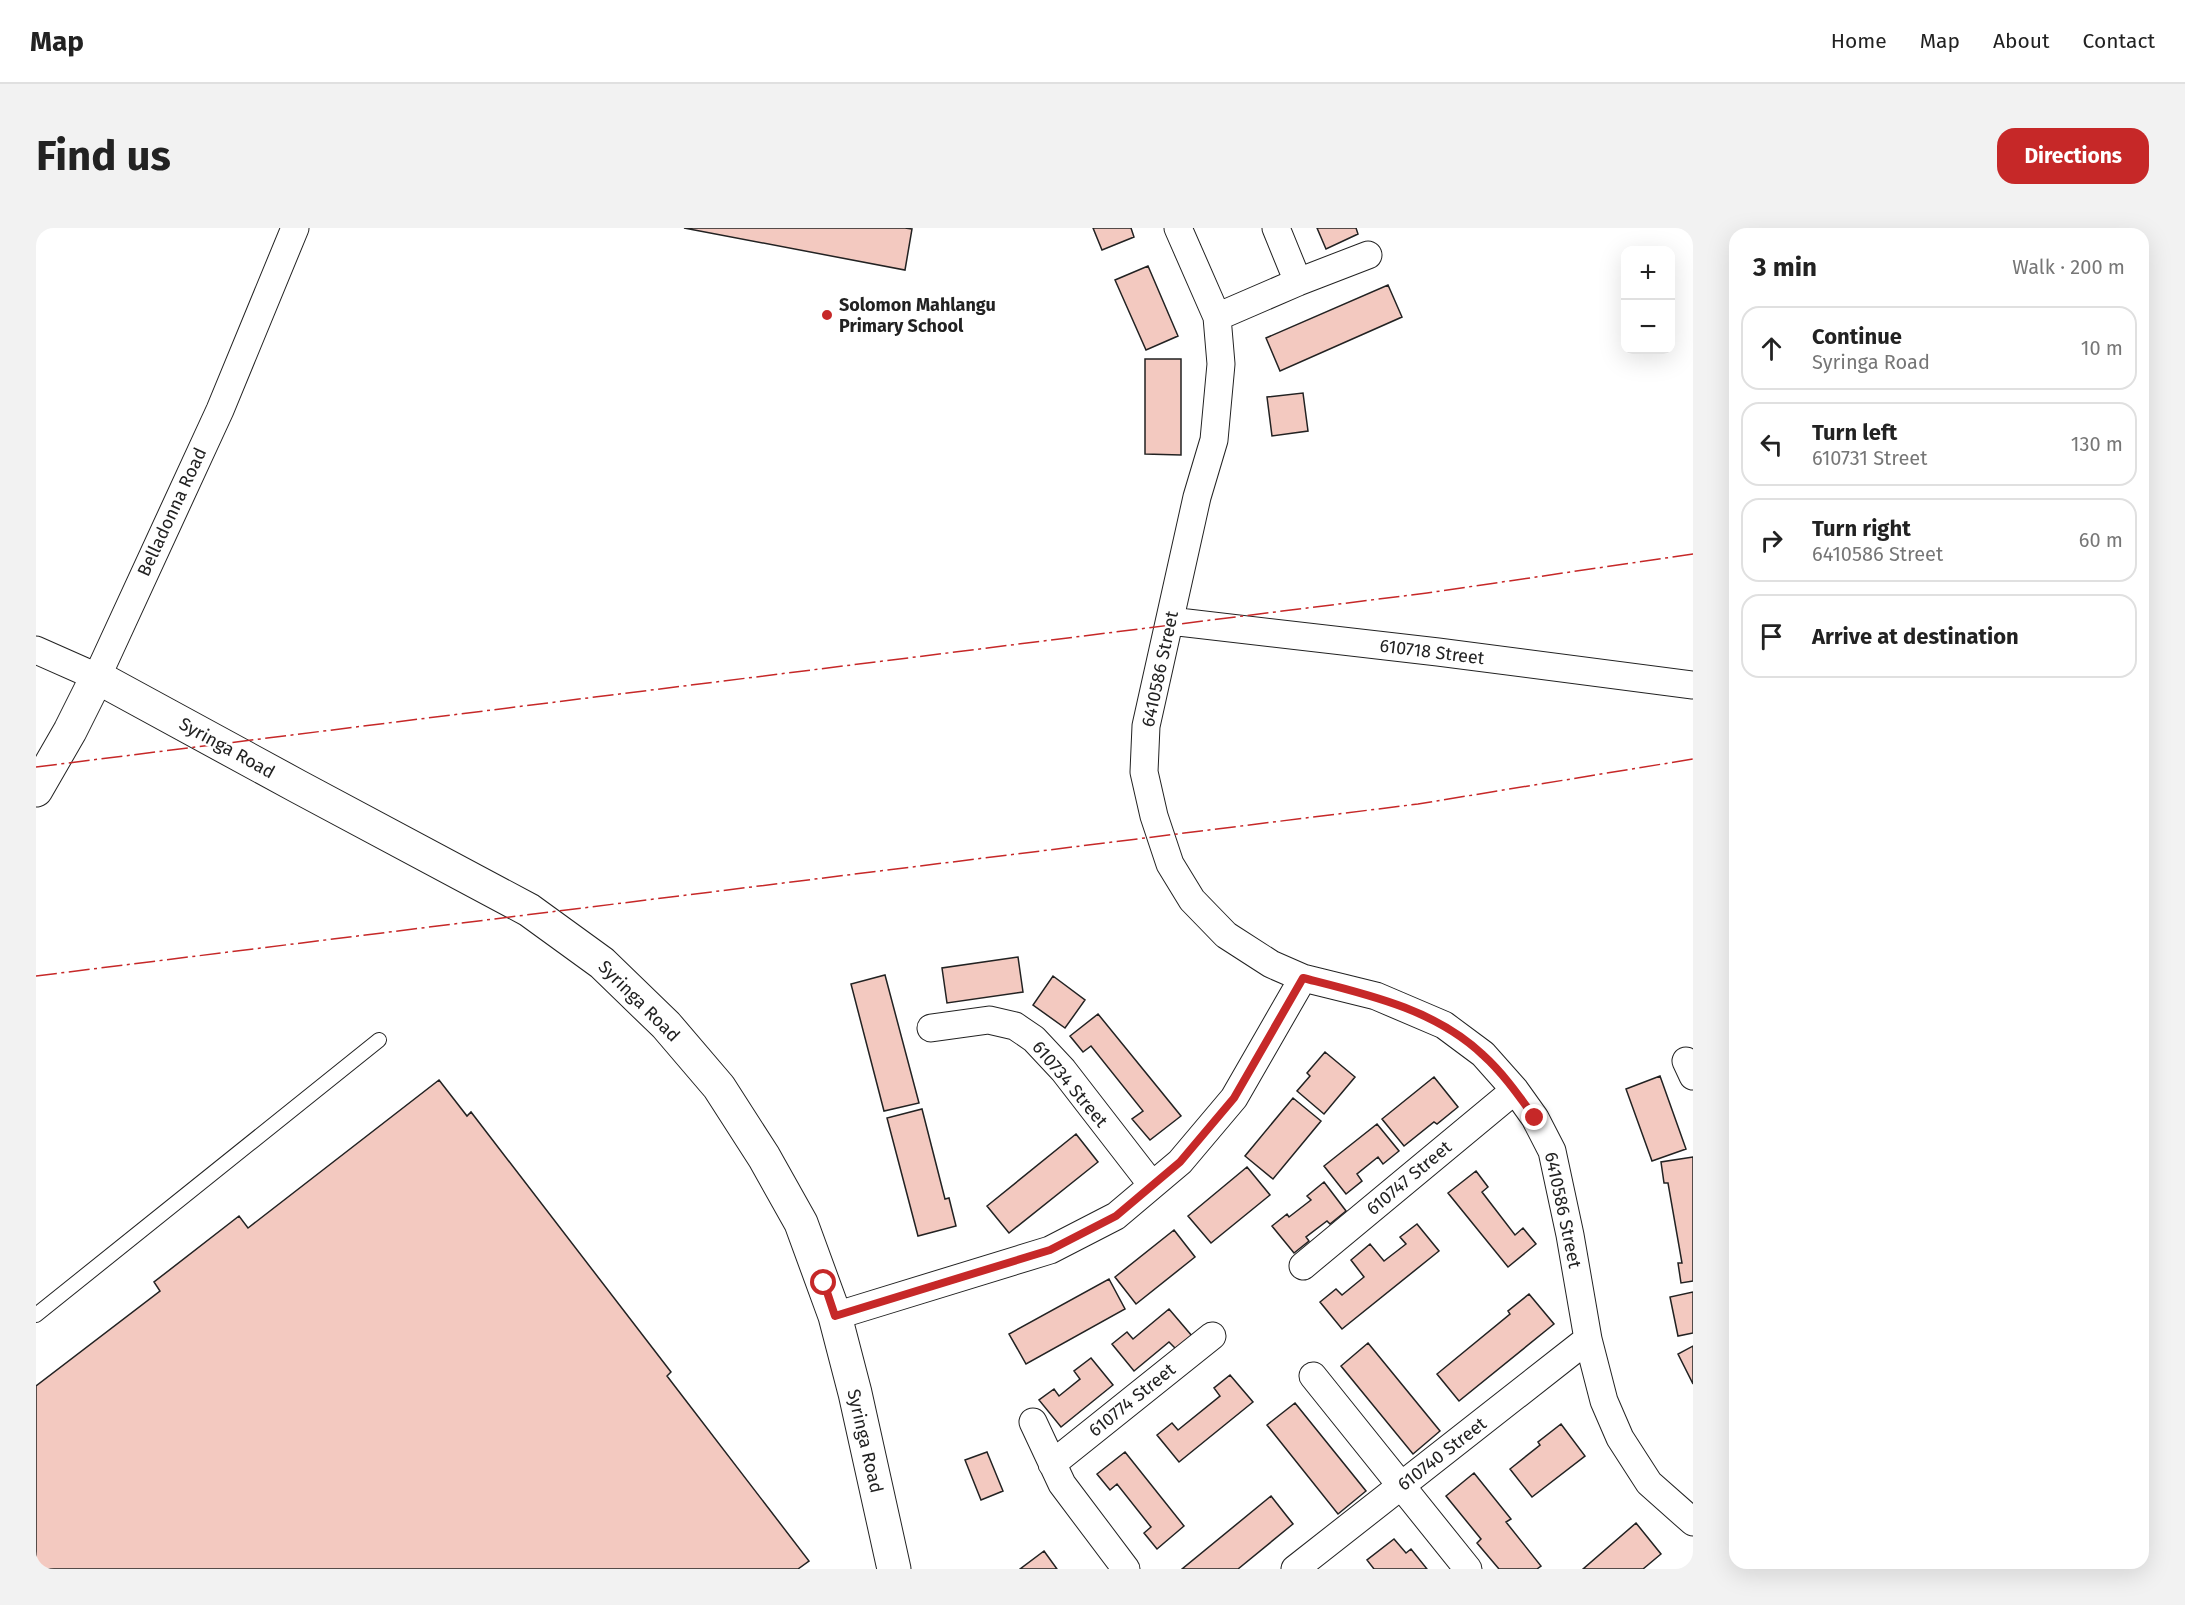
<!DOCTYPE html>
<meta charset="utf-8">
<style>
body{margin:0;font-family:"Fira Sans",sans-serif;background:#f2f2f2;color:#222}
.controls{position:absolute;right:18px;top:18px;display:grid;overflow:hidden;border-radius:12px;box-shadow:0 6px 24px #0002}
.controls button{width:54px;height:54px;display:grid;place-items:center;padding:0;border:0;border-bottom:2px solid #e0e0e0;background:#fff;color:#222;font:30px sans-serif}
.stop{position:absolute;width:18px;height:18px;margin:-14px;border:4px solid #c62828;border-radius:50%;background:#fff}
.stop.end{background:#c62828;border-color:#fff;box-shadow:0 2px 6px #0008}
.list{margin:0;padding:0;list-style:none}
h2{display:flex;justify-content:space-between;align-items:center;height:78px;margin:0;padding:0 24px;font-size:26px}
h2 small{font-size:20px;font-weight:400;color:#767676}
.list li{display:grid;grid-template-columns:39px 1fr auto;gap:18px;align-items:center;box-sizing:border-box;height:84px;margin:0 12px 12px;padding:0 12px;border:2px solid #e0e0e0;border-radius:18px}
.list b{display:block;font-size:22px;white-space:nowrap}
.list p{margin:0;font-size:20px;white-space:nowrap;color:#767676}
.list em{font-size:20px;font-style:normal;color:#767676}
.icon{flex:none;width:33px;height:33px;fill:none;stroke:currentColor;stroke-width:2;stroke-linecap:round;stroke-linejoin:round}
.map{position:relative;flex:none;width:1657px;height:1341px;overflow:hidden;border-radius:18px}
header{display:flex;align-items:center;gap:36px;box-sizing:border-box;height:84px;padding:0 30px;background:#fff;border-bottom:2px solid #e0e0e0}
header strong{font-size:28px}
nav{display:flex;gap:33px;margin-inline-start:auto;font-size:21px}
.intro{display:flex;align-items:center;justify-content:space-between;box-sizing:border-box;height:144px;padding:0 36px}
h1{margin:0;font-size:42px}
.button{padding:15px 27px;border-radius:18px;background:#c62828;color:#fff;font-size:21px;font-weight:700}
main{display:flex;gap:36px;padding:0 36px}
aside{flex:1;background:#fff;border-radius:18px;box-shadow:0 6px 24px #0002}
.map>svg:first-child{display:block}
</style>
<header>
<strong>Map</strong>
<nav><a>Home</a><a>Map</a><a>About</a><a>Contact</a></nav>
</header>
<div class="intro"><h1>Find us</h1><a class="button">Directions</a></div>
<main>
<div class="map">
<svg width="1657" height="1341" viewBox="0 0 1657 1341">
<rect width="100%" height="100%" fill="#fff"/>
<path fill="#f3c9c0" stroke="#222" stroke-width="1.5" d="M648 0H869L876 1 869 42Z
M1057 0H1095L1098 9 1066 22Z
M1281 0H1320L1322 6 1290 21Z
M1112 38 1142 108 1110 122 1079 52Z
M1352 57 1366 89 1244 143 1230 110Z
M1109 131H1145V227L1109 226Z
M1267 165 1272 203 1236 208 1231 169Z
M982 729 987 764 911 775 906 740Z
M849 747 883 875 848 883 815 756Z
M1017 748 1049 772 1029 800 997 777Z
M1062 786 1145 888 1114 912 1096 891 1107 883 1055 818 1047 824 1034 808Z
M1289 824 1319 849 1288 886 1261 863 1274 848 1271 845Z
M1624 848 1650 921 1616 933 1590 861Z
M1398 849 1422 879 1401 896 1398 894 1368 918 1346 891Z
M403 852 431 888 435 884 635 1144 631 1148 773 1333 762 1341H0V1158L124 1063 118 1054 203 988 212 1000Z
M1257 870 1285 893 1237 951 1209 928Z
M886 881 909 971 913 970 920 998 882 1008 851 890Z
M1341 896 1363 923 1347 936 1342 929 1321 946 1326 953 1310 966 1288 938Z
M1040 906 1062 934 973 1005 951 978Z
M1657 929V1053L1645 1055 1642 1035H1646L1632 955H1628L1625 934Z
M1211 939 1234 967 1175 1015 1152 988Z
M1440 943 1452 959 1446 964 1479 1007 1487 1000 1500 1016 1472 1039 1412 965Z
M1288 954 1310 983 1294 996 1291 993 1270 1009 1273 1013 1258 1025 1236 998 1251 986 1253 989 1275 972 1271 968Z
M1381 996 1403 1023 1306 1101 1284 1074 1300 1061 1306 1067 1328 1049 1315 1032 1334 1016 1348 1033 1370 1016 1364 1009Z
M1138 1002 1159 1029 1100 1076 1079 1049Z
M1073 1051 1089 1081 990 1136 973 1106Z
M1657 1064V1105L1642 1108 1634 1069Z
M1493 1066 1518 1096 1423 1173 1401 1146 1474 1086 1472 1083Z
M1133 1081 1156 1108 1140 1121 1133 1114 1098 1143 1076 1116 1091 1104 1097 1111Z
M1332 1115 1404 1203 1377 1226 1305 1138Z
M1657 1118V1156L1642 1126Z
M1055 1130 1077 1157 1025 1199 1003 1172 1018 1161 1023 1168 1044 1151 1038 1143Z
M1194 1147 1217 1174 1143 1234 1121 1207 1136 1195 1142 1202 1184 1168 1178 1160Z
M1259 1175 1330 1263 1302 1286 1231 1197Z
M1525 1196 1549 1228 1496 1269 1474 1241 1504 1217 1502 1214Z
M951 1224 967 1263 945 1272 929 1232Z
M1089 1224 1148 1298 1121 1321 1108 1305 1115 1299 1081 1256 1074 1262 1061 1246Z
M1438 1245 1475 1291 1470 1294 1505 1338 1501 1341H1463L1441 1315 1445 1311 1410 1268Z
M1235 1268 1257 1296 1202 1341H1146Z
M1600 1295 1625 1326 1607 1341H1547Z
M1358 1311 1370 1325 1375 1321 1391 1341H1338L1331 1332Z
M1008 1323 1021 1341H984Z"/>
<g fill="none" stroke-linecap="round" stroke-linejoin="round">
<g stroke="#222" stroke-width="16">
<path id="lane" d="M0 1087 343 812"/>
</g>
<g stroke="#222" stroke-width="29">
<path id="street" d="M1142 0 1181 89 1185 136 1178 212 1161 269 1110 498 1108 544 1118 588 1134 636 1156 672 1190 707 1235 736 1267 750 1340 768 1408 797 1447 826 1479 862 1499 890 1516 923 1534 1007 1552 1111 1568 1173 1584 1210 1613 1255 1657 1294
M1240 0 1262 54
M1181 89 1262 54 1332 27
M1134 393 1402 424 1657 457
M0 422 61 449 184 182 259 0
M895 800 953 792 979 798 998 811 1027 842 1116 957
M1650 833 1657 848
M1267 1038 1479 862
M799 1088 1014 1022 1080 988 1144 934 1198 870 1267 750
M1277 1148 1432 1341
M997 1194 1026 1256 1090 1341
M1016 1236 1176 1108
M1259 1341 1552 1111"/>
</g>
<g stroke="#222" stroke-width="35">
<path id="secondary" d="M0 562 34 503 61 449 261 558 493 682 566 735 630 797 683 859 728 929 765 995 799 1088 819 1165 858 1341"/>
</g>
<use href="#lane" stroke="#fff" stroke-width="14"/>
<use href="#street" stroke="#fff" stroke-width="27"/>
<use href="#secondary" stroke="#fff" stroke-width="33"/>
<path stroke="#c62828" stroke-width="1.5" stroke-dasharray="21 4.5 3 4.5" stroke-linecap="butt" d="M0 539 1391 365 1657 326
M0 748 1382 576 1657 531"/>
</g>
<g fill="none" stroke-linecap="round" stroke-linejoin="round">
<path stroke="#c62828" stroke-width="8" d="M788 1055 799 1088 1014 1022 1080 988 1144 934 1198 870 1267 750C1330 766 1399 781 1447 827 1467 845 1483 868 1499 890"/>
</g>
<circle fill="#c62828" stroke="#fff" stroke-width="2" cx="791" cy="87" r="6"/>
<g text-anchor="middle" stroke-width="4.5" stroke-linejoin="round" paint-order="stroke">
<g font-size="18" font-weight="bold" fill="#222" stroke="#fff" text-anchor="start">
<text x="803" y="83">Solomon Mahlangu<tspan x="803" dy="21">Primary School</tspan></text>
</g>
<g font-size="18" fill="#222" stroke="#fff">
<text transform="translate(136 284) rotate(-65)" y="6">Belladonna Road</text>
<text transform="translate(1396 424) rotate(7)" y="6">610718 Street</text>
<text transform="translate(1124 441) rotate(-78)" y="6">6410586 Street</text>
<text transform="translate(191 520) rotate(29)" y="6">Syringa Road</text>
<text transform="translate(603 773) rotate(45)" y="6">Syringa Road</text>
<text transform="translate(1034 856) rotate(50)" y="6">610734 Street</text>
<text transform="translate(1373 950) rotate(-40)" y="6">610747 Street</text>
<text transform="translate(1527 982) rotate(78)" y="6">6410586 Street</text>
<text transform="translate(1096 1172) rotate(-39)" y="6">610774 Street</text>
<text transform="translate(829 1213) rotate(77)" y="6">Syringa Road</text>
<text transform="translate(1406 1226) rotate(-38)" y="6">610740 Street</text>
</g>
</g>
</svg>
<div class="controls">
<button>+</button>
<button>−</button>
</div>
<div class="stop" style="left:788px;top:1055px"></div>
<div class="stop end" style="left:1499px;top:890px"></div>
</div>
<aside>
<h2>3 min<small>Walk · 200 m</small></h2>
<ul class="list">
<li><svg class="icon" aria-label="ahead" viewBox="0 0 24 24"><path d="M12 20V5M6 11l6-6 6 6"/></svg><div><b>Continue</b><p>Syringa Road</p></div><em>10 m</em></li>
<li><svg class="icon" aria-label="left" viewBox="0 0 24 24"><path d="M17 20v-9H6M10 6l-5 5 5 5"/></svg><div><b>Turn left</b><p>610731 Street</p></div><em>130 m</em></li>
<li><svg class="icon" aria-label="right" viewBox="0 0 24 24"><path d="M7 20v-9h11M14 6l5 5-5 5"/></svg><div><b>Turn right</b><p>6410586 Street</p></div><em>60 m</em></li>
<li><svg class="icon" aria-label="arrive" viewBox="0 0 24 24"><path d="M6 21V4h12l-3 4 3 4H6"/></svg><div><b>Arrive at destination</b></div></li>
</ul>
</aside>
</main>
